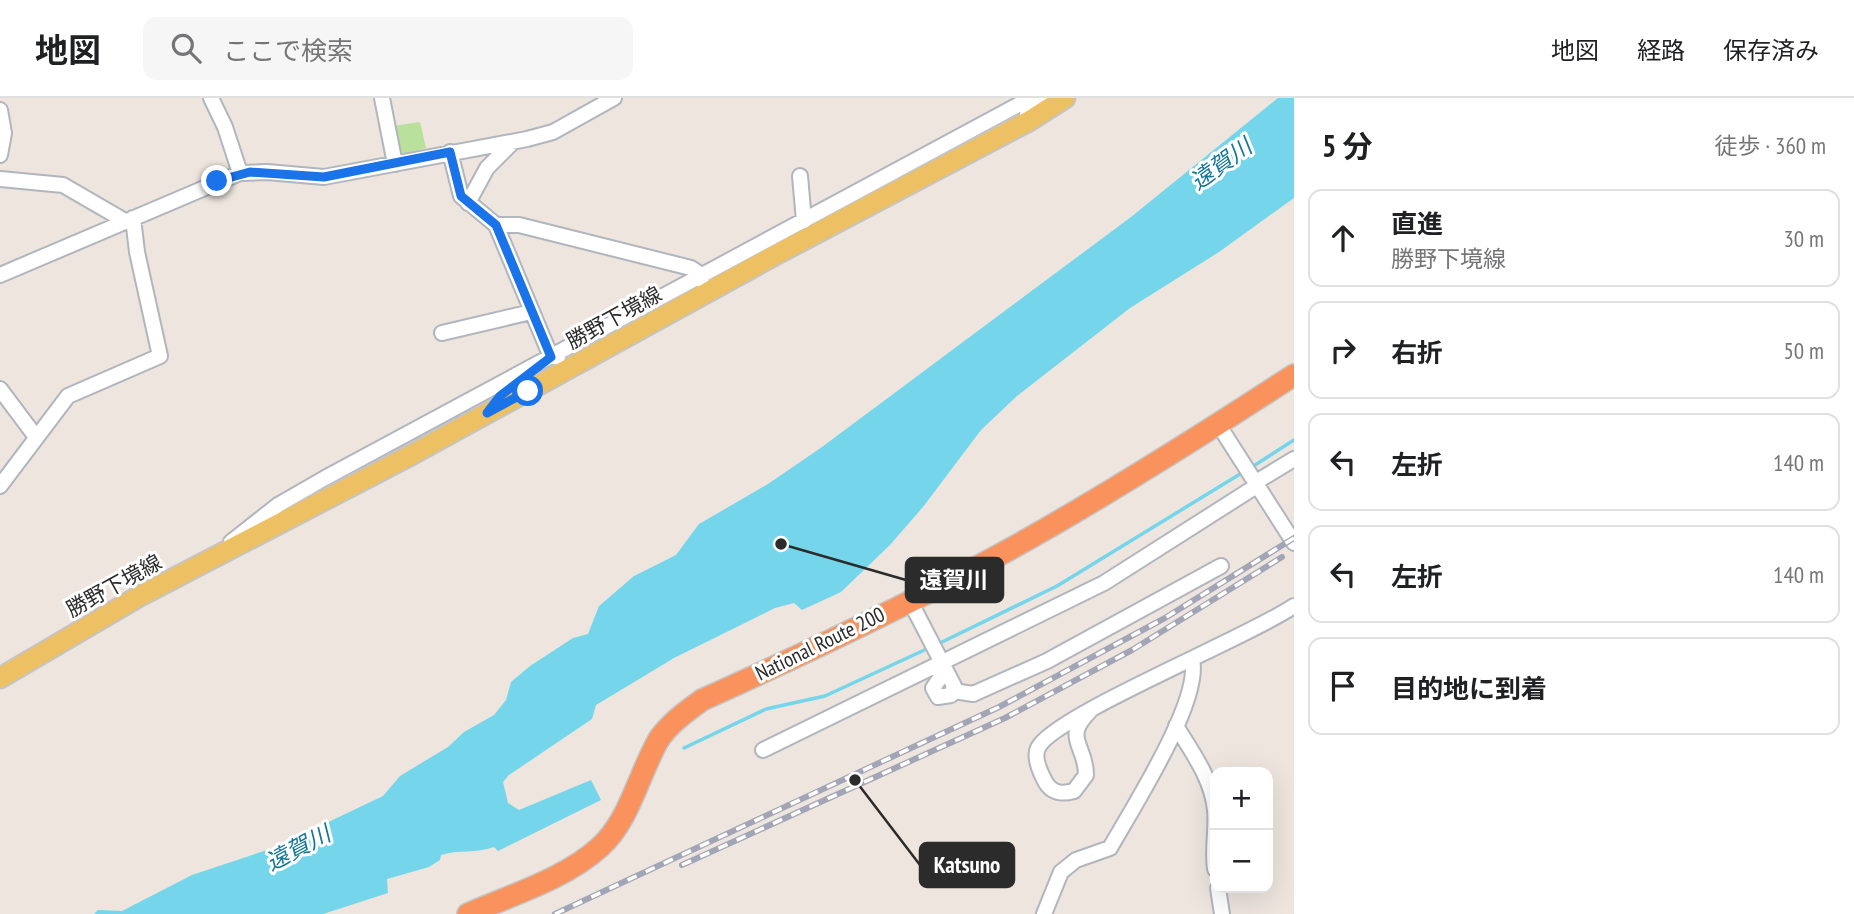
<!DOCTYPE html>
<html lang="ja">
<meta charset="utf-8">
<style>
body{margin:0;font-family:"PT Sans Narrow","Noto Sans JP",sans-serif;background:#f6f6f6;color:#202124}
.controls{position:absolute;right:21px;bottom:21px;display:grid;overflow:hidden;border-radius:14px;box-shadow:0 7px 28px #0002}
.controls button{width:63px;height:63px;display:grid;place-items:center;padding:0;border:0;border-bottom:2px solid #e0e0e0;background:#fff;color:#202124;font:35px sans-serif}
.stop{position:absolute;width:21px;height:21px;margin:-16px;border:5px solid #1a73e8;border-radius:50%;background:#fff}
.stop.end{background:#1a73e8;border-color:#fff;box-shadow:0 2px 7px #0008}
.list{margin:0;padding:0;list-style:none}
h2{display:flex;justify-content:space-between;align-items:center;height:91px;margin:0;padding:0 28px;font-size:30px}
h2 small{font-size:23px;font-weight:400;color:#757577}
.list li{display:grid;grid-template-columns:46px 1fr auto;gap:21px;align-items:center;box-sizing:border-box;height:98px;margin:0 14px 14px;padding:0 14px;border:2px solid #e0e0e0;border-radius:14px}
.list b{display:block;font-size:26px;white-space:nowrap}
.list p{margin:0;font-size:23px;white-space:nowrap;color:#757577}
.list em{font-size:23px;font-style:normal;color:#757577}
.icon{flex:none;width:38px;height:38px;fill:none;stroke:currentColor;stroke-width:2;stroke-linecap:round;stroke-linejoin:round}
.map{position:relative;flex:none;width:1294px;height:816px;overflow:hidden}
header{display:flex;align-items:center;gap:42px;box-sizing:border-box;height:98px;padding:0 35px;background:#fff;border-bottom:2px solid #e0e0e0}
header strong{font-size:33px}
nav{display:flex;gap:38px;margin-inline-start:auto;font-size:24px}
.search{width:490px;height:63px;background:#f6f6f6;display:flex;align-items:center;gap:18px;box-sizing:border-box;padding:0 24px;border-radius:14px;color:#757577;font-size:26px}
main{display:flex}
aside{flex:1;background:#fff}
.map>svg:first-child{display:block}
</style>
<header>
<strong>地図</strong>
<div class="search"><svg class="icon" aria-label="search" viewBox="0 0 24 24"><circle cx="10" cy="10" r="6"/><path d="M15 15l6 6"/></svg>ここで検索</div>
<nav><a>地図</a><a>経路</a><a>保存済み</a></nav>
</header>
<main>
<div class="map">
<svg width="1294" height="816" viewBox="0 0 1294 816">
<rect width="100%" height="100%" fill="#ede5de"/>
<path fill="#bae19c" d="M420 24 426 50 399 57 393 28Z"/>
<path fill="#75d6eb" d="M1278 0H1294V100L1219 154 1130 210 1017 298 981 332 923 409 890 447 841 494 802 512 794 505 775 510 674 560 596 607 592 621 509 677 503 684 508 705 519 712 591 682 601 702 498 753 494 749C476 756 459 751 441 757L440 762 429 769 387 781 388 795 323 816H94L98 812 122 813 192 777 276 749 383 698 400 678 448 649 464 634 494 617 506 602 511 584 530 568 573 540 588 536 599 508 634 478 676 457 699 426 768 386 822 349 1131 119Z"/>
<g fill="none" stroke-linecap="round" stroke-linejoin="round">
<path stroke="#75d6eb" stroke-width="3.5" d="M1252 369 1294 342
M938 546 1057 488 1245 373
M684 650 766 611 825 598 931 549"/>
<g stroke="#b1b5be" stroke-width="18">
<path id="minor" d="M211 0 225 29 240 75
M382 0 395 66
M0 12 4 35 0 57
M1027 16 1044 0
M450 54 461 98 496 127 551 259H558
M800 78 804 123
M0 81 63 87 125 123
M468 105 487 70 513 44
M496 127H519L691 170 703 178 700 181
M0 177 240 75 267 74 324 79 527 41 553 34 614 0
M442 235 531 214
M0 291 36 339
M1218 326 1294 445
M1256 384 1294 361
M0 388 68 298 160 258 137 154 133 120
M231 444 278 407 325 380 1031 0
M910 503 954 588 951 597 938 599 933 590 940 580 942 566
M954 593 973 596 1047 563 1221 468
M1090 613C1062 641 1086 646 1086 677L1074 693C1063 696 1053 696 1046 685 1041 676 1033 660 1038 650 1051 619 1251 538 1294 508
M1176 628C1192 654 1212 681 1215 712 1217 732 1212 751 1215 771
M763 652 1104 485 1258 387
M1218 790 1222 816
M1044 816 1061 774 1076 762 1110 750C1132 711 1202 602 1192 562"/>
</g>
<g stroke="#c4c4c4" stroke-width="23">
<path id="major" d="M0 580 138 499 413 356 777 156 1029 23 1065 0"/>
</g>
<g stroke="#c4c4c4" stroke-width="24">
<path id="highway" d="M468 816C511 797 565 781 600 749 630 722 639 675 659 641 670 625 687 613 702 602 804 556 906 508 1003 455 1103 400 1199 339 1294 277"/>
</g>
<use href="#minor" stroke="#fff" stroke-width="14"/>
<use href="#major" stroke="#ecc063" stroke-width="19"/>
<use href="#highway" stroke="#f9925c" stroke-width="21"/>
<g stroke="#a1a5b5" stroke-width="6">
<path id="rail" d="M682 767 1005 620 1132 552 1282 459
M555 816 999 609 1165 520 1294 440"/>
</g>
<use href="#rail" stroke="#fff" stroke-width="3.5" stroke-dasharray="10" stroke-linecap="butt"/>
</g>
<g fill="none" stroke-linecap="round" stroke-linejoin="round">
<path stroke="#1a73e8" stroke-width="9" d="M217 83 250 74 324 79 450 54 461 98 496 127 551 259 500 298 487 315 528 293"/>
</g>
<g text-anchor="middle" stroke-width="6" stroke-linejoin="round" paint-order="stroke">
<g font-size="21" fill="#2b2b2b" stroke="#fff">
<text transform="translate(614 220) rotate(-29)" y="7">勝野下境線</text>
<text transform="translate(114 488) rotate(-29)" y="7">勝野下境線</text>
<text transform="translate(820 546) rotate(-26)" y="7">National Route 200</text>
</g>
<g font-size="23" font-style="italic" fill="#127699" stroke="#fff">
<text transform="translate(1221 66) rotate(-36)" y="8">遠賀川</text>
<text transform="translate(298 750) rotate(-28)" y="8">遠賀川</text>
</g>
</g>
<path fill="none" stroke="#2b2b2b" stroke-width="2.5" d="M781 446L906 482M855 682L920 767"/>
<g fill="#2b2b2b" stroke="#fff" stroke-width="2.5">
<circle cx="781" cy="446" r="7"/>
<circle cx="855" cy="682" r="7"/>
</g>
<g fill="#2b2b2b" stroke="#2b2b2b" stroke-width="2.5">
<rect x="906" y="460" width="97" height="44" rx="7"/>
<rect x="920" y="745" width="94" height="44" rx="7"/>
</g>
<g font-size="23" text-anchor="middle" font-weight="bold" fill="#fff">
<text x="954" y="490">遠賀川</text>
<text x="967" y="775">Katsuno</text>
</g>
</svg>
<div class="controls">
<button>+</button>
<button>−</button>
</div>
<div class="stop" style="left:528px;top:293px"></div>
<div class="stop end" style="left:217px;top:83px"></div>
</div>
<aside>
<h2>5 分<small>徒歩 · 360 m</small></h2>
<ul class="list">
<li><svg class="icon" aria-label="ahead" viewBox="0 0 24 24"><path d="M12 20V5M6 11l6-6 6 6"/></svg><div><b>直進</b><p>勝野下境線</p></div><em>30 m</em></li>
<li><svg class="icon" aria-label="right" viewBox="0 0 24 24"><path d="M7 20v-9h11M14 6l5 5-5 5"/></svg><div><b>右折</b></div><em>50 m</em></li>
<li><svg class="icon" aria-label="left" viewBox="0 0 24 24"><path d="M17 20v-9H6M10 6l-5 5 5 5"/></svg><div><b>左折</b></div><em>140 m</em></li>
<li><svg class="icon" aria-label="left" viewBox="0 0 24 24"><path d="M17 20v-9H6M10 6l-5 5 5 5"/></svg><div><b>左折</b></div><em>140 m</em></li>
<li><svg class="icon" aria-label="arrive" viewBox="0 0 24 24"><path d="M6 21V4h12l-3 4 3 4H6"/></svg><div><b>目的地に到着</b></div></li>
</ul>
</aside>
</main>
